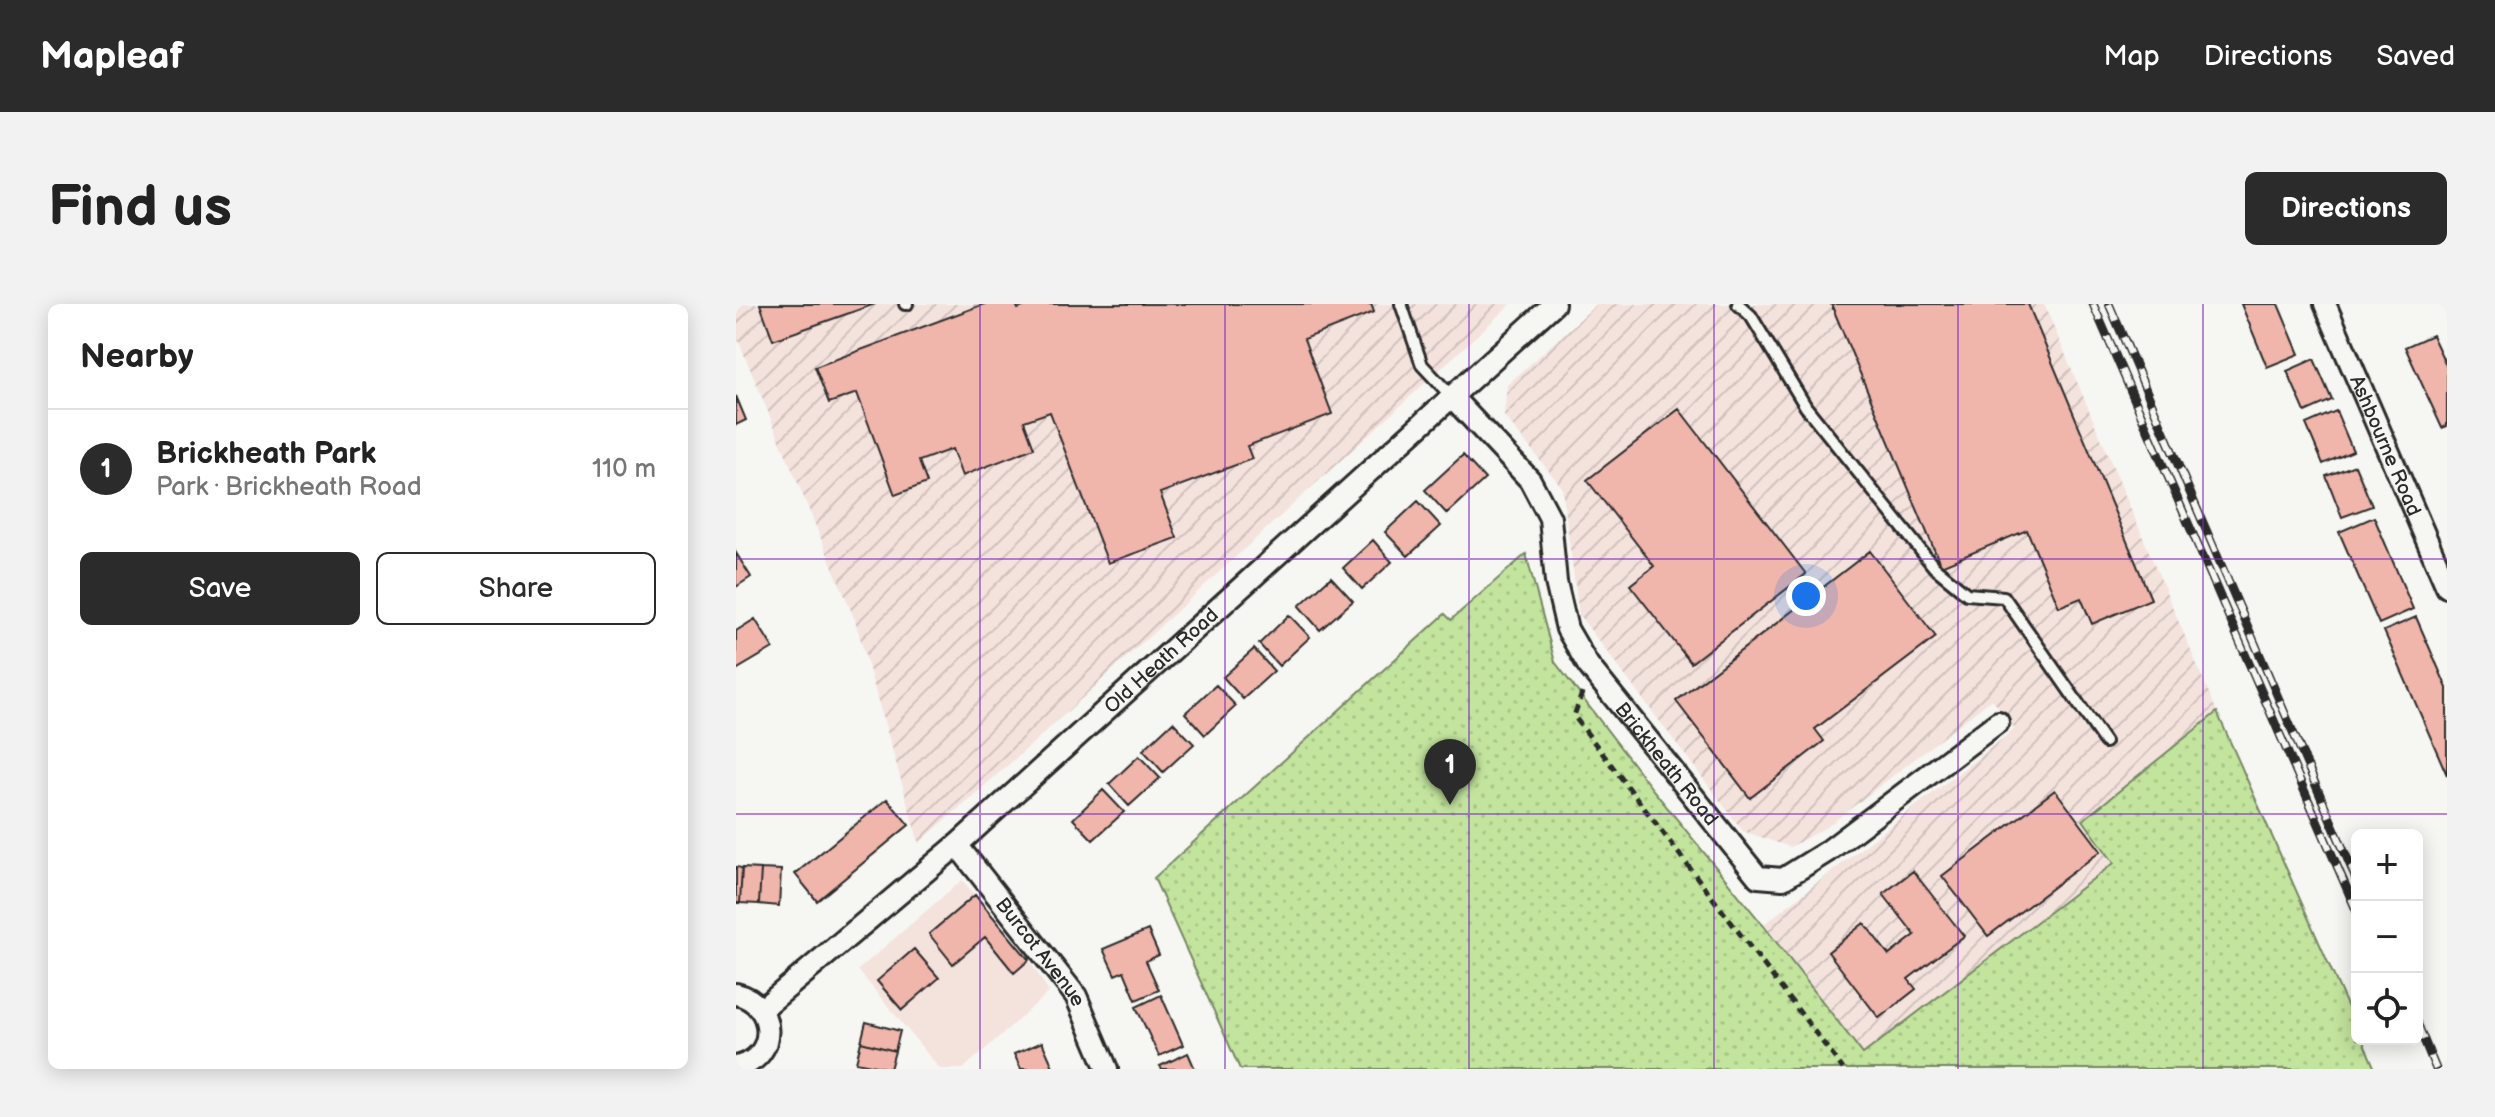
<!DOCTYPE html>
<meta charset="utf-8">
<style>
body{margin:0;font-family:"Balsamiq Sans",sans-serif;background:#f2f2f2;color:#222}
.controls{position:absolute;right:24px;bottom:24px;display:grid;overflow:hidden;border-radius:12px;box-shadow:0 4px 20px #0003}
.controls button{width:72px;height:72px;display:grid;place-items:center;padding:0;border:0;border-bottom:2px solid #e0e0e0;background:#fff;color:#222;font:40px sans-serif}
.you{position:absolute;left:1070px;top:292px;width:28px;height:28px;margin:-20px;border:6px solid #fff;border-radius:50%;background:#1a73e8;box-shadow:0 0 0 12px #1a73e833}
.badge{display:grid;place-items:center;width:52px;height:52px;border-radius:50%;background:#2b2b2b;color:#fff;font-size:26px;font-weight:700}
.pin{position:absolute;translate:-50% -66px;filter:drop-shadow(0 2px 4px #0008)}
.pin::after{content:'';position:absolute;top:42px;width:28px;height:24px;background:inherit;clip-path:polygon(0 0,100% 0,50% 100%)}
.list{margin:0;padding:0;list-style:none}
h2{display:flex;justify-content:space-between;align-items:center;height:104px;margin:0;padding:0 32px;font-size:34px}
h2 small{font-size:26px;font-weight:400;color:#767676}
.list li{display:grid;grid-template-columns:52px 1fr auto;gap:24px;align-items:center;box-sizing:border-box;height:120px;padding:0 32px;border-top:2px solid #e0e0e0}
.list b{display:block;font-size:30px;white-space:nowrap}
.list p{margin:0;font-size:26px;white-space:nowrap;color:#767676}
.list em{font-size:26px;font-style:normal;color:#767676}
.actions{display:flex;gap:16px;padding:24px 32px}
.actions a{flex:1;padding:18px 0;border:2px solid #2b2b2b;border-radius:12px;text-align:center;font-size:28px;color:#2b2b2b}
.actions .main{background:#2b2b2b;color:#fff}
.icon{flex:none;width:44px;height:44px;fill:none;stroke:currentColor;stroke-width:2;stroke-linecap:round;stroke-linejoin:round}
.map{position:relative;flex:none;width:1711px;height:765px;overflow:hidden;border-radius:12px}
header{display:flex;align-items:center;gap:48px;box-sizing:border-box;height:112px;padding:0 40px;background:#2b2b2b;color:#fff}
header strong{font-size:38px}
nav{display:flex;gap:44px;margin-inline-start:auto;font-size:28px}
.intro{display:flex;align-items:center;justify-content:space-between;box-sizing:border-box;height:192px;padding:0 48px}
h1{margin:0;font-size:56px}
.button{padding:20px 36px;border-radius:12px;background:#2b2b2b;color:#fff;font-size:28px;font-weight:700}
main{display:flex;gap:48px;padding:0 48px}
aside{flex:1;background:#fff;border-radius:12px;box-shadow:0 4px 20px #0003}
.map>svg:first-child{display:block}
</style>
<header>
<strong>Mapleaf</strong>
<nav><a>Map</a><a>Directions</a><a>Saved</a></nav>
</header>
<div class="intro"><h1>Find us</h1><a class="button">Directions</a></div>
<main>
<aside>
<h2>Nearby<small></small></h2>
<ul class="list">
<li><span class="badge">1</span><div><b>Brickheath Park</b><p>Park · Brickheath Road</p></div><em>110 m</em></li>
</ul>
<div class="actions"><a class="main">Save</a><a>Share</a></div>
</aside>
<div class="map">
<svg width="1711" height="765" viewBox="0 0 1711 765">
<defs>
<pattern id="industrial-furrows" width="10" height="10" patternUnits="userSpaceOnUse" patternTransform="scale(2)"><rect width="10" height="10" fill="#f4e2dd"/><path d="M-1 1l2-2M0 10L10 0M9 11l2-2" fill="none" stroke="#d1c2be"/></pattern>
<pattern id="park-dots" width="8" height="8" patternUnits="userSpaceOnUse" patternTransform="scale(2)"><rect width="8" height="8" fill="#c2e49d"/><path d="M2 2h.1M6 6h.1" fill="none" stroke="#a7c487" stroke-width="1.8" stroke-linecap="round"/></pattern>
</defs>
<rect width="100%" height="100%" fill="#f6f6f2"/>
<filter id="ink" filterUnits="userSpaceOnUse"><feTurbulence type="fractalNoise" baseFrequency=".0125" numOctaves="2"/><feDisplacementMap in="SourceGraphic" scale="16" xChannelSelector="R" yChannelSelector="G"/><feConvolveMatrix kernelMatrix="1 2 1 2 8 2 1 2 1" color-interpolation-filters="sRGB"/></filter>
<g filter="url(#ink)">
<path fill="#f4e2dd" d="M226 576 293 656 313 688 227 765H204L122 666Z"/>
<path fill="url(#industrial-furrows)" d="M0 0H775L296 440 183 539 119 316 0 31Z
M861 0H1308L1481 408 1347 515 1378 558 1127 750 1027 621 1279 425 1256 395 1092 522 1054 543 1007 527 843 311 826 183 768 112 771 81Z"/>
<path fill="url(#park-dots)" stroke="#768864" stroke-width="2" d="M790 250 819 358 917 486 1027 621 1127 750 1378 559 1347 516 1481 408 1621 724V735H1626L1639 765H504L418 574 709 310 715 316Z"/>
<path fill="#f0b5ab" stroke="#2b2b2b" stroke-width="2" d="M24 0H139L37 36Z
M248 0H280L282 5 294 0H635L638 8 568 35 596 110 511 142 516 155 424 189 441 234 372 259 314 108 288 117 298 144 226 172 216 145 183 157 191 179 159 191 121 89 93 99 79 63Z
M1095 0H1292L1415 295 1356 320 1345 294 1323 303 1291 226 1205 262Z
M1505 0H1542L1563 50 1531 63Z
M1696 31 1711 63V122L1706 124 1669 43Z
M1578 55 1596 96 1569 108 1551 67Z
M0 92 10 116 0 121Z
M943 105 1070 270 955 359 894 281 918 262 851 176Z
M1600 107 1617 147 1587 160 1570 120Z
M727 151 749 175 711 210 689 186Z
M1619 161 1636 202 1606 213 1590 172Z
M682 197 705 222 672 252 649 228Z
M1638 213 1677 305 1643 320 1603 228Z
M637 236 656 258 626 285 607 264Z
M1134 247 1200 333 1079 425 1088 437 1014 494 940 397Z
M0 249 15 273 0 283Z
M595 273 617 297 584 326 563 302Z
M553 311 574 333 543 362 523 340Z
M1680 313 1711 384V471L1648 327Z
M19 315 37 344 0 366V327Z
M518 345 538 367 507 395 487 373Z
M480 381 500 402 469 431 449 409Z
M437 418 458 440 427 468 407 446Z
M403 452 424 474 393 502 373 480Z
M367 486 388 508 357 536 337 515Z
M1319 486 1365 547 1252 632 1206 572Z
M151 495 173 521 81 597 59 570Z
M0 563 6 564 4 599H0Z
M6 564 25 565 23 600 4 599Z
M25 565 45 566 43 602 23 600Z
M1177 567 1228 632 1172 675 1180 685 1143 714 1092 648 1128 619 1153 651 1179 631 1147 590Z
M239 591 293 656 278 669 249 633 217 660 193 630Z
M412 626 423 651 410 657 423 686 400 696 388 667 379 671 367 645Z
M178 645 203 674 166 706 141 677Z
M425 691 447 741 423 752 400 703Z
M130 718 164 727 159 747 125 738Z
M125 738 159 747 154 765 120 758Z
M306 738 318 765H285L278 750Z
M452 749 459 765H426L424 762Z"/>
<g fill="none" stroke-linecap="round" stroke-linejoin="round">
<g stroke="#2b2b2b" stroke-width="16">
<path id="service" d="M169 0H171
M665 0 686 61 717 94
M1002 0 1015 12 1070 103 1198 263 1231 290 1268 293 1369 438"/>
</g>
<g stroke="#2b2b2b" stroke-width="26">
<g id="minor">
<path id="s1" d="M1589 0 1711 283"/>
<path id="s2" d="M717 94 794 176 814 214 820 278 831 325 852 361 1022 573 1047 575 1092 547 1262 418"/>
<path id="s3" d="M221 541 340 692 371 765"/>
<path d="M0 690C41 699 43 755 0 763"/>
<path id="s4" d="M26 705 221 541 818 0"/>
</g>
</g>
<path stroke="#2b2b2b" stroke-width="5" stroke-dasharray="8 6" stroke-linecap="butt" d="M846 389 838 412 1107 765"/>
<use href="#service" stroke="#f6f6f2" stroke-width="10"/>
<use href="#minor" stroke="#f6f6f2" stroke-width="20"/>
<g stroke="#2b2b2b" stroke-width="9">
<path id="rail" d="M1357 0 1621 608
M1373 0 1621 577
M1681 719 1700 765"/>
</g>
<use href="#rail" stroke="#f6f6f2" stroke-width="6" stroke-dasharray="18" stroke-linecap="butt"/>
</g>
</g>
<path fill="none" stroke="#7b2cbf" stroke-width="2" stroke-opacity="0.55" d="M244 0V765M489 0V765M733 0V765M978 0V765M1222 0V765M1467 0V765M0 255H1711M0 510H1711"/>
<g text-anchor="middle" stroke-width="8" stroke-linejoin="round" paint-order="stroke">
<g font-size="20" fill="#2b2b2b" stroke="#f6f6f2">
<text dy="7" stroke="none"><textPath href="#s1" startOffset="154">Ashbourne Road</textPath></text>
<text dy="7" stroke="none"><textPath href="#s4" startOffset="530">Old Heath Road</textPath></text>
<text dy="7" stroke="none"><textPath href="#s2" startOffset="436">Brickheath Road</textPath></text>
<text dy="7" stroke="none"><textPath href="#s3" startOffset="136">Burcot Avenue</textPath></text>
</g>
</g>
</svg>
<div class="controls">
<button>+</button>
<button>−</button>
<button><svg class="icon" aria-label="locate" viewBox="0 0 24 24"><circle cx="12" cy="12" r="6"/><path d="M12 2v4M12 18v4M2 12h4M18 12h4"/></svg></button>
</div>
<div class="you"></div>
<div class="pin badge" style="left:714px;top:501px">1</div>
</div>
</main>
